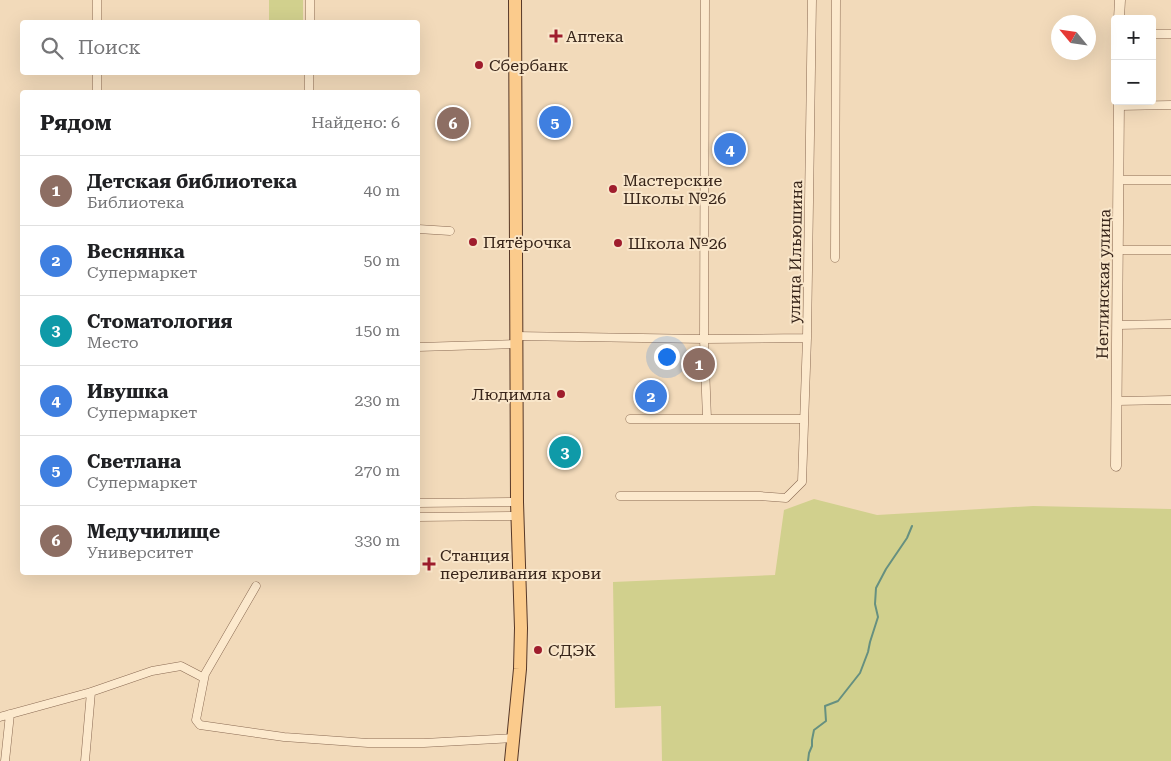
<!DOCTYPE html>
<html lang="ru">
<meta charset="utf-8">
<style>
body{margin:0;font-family:"Roboto Serif",serif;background:#f2f2f2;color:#202124}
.controls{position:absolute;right:15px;top:15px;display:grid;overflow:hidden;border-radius:5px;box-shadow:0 5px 20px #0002}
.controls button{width:45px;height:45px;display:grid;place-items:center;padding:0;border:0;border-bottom:1px solid #e0e0e0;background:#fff;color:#202124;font:25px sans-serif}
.compass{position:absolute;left:1051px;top:15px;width:45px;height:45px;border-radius:50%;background:#fff;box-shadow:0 5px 20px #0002;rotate:299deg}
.you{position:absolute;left:666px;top:356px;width:18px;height:18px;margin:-12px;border:4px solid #fff;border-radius:50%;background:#1a73e8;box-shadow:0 0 0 8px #1a73e833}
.badge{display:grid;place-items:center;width:32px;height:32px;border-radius:50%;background:#ea580c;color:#fff;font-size:16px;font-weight:700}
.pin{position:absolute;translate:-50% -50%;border:2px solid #fff;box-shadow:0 1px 5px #0006}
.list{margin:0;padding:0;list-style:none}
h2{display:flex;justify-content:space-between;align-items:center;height:65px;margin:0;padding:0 20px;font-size:21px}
h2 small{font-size:16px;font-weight:400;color:#757577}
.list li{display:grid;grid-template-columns:32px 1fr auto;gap:15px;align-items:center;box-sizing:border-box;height:70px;padding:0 20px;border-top:1px solid #e0e0e0}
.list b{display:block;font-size:19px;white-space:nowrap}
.list p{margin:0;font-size:16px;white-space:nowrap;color:#757577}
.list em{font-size:16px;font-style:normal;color:#757577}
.icon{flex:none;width:28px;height:28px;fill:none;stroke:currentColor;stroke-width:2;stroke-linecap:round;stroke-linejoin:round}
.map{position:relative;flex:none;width:1171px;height:761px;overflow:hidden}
.search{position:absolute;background:#fff;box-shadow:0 5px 20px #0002;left:20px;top:20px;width:400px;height:55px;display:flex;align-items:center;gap:12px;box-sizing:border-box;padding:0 18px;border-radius:5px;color:#757577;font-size:19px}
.panel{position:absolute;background:#fff;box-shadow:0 5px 20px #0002;left:20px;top:90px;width:400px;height:485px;border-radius:5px}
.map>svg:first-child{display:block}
</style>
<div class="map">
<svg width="1171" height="761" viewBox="0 0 1171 761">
<rect width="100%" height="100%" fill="#f2daba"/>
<path fill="#d1d08d" d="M269 0H303V22H269Z
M814 499 877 515 1033 506 1171 509V761H662L661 706 615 708 613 582 775 575 784 510Z"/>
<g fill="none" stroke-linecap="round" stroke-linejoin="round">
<path stroke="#669080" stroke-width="2" d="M808 761 809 753 812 746V740L814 730 826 721 825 706 838 701 860 673 868 652 870 642 878 617 875 604 876 588 886 569 907 538 912 526"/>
<g stroke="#8a6a53" stroke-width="9">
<path id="minor" d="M97 0V22
M705 0 704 339 707 419
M310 22V0
M1152 34H1171
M97 72V92
M309 92V72
M1119 106 1171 105
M1119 180H1171
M418 229 450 231
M1118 250H1171
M835 258 836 0
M1117 325 1171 324
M516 336 704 339 807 338
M418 347 515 344
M1117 401 1171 400
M630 419H804
M620 496H760L786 498 802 482 807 338 812 0
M418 503 517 502
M418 517 517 516
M256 586 205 674 196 720 200 725 284 737 368 743H424L513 738
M0 717 91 692 152 671 181 666 204 678
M5 761 10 714
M85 761 91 692"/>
</g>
<g stroke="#8a6a53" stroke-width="11">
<path id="tertiary" d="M1119 19 1120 0
M1116 466 1119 101"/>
</g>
<g stroke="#573828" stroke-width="14">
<path id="primary" d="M511 761 520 669 521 628 517 502 515 0"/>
</g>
<use href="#minor" stroke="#fce9cd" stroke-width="8"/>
<use href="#tertiary" stroke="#fce9cd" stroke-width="10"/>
<use href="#primary" stroke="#fbcb8c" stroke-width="12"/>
</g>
<g fill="#9f1d2d" stroke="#f9e6ca" stroke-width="2">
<path d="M553.5 28.5h5v5h5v5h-5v5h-5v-5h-5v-5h5z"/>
<circle cx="479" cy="65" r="5"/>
<circle cx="613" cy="189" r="5"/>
<circle cx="473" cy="242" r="5"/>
<circle cx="618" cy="243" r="5"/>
<circle cx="561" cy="394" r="5"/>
<path d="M426.5 556.5h5v5h5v5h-5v5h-5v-5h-5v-5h5z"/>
<circle cx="538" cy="650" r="5"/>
</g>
<g text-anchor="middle" stroke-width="4" stroke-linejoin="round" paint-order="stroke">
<g font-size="16" fill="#372419" stroke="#f9e6ca" text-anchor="start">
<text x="566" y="42">Аптека</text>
<text x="489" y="71">Сбербанк</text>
<text x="623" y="186">Мастерские<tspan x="623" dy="18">Школы №26</tspan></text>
<text x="483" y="248">Пятёрочка</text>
<text x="628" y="249">Школа №26</text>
<text x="551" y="400" text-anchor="end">Людимла</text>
<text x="440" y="561">Станция<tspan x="440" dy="18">переливания крови</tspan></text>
<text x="548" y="656">СДЭК</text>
</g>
<g font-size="16" fill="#372419" stroke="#f9e6ca">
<text transform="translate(795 252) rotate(-89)" y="6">улица Ильюшина</text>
<text transform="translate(1103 284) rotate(-89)" y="6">Неглинская улица</text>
</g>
</g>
</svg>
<div class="controls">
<button>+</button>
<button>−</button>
</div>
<svg class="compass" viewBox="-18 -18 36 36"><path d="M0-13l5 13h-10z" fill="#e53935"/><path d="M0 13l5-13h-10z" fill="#757577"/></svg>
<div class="you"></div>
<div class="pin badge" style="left:699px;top:364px;background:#8d6e63">1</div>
<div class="pin badge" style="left:651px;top:396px;background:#3f7fe0">2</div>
<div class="pin badge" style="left:565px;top:452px;background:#0f9aa8">3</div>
<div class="pin badge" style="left:730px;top:149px;background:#3f7fe0">4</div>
<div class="pin badge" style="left:555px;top:122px;background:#3f7fe0">5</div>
<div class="pin badge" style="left:453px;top:123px;background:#8d6e63">6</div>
<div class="search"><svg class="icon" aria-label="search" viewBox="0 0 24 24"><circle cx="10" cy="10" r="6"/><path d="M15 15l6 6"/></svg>Поиск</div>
<section class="panel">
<h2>Рядом<small>Найдено: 6</small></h2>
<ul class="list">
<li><span class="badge" style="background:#8d6e63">1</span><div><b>Детская библиотека</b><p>Библиотека</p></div><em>40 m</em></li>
<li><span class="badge" style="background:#3f7fe0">2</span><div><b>Веснянка</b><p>Супермаркет</p></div><em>50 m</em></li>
<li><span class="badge" style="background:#0f9aa8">3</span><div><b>Стоматология</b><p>Место</p></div><em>150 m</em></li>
<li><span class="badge" style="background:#3f7fe0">4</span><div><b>Ивушка</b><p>Супермаркет</p></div><em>230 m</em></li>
<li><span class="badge" style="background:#3f7fe0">5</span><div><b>Светлана</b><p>Супермаркет</p></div><em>270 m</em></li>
<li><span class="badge" style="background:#8d6e63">6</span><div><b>Медучилище</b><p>Университет</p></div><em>330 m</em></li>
</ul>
</section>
</div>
